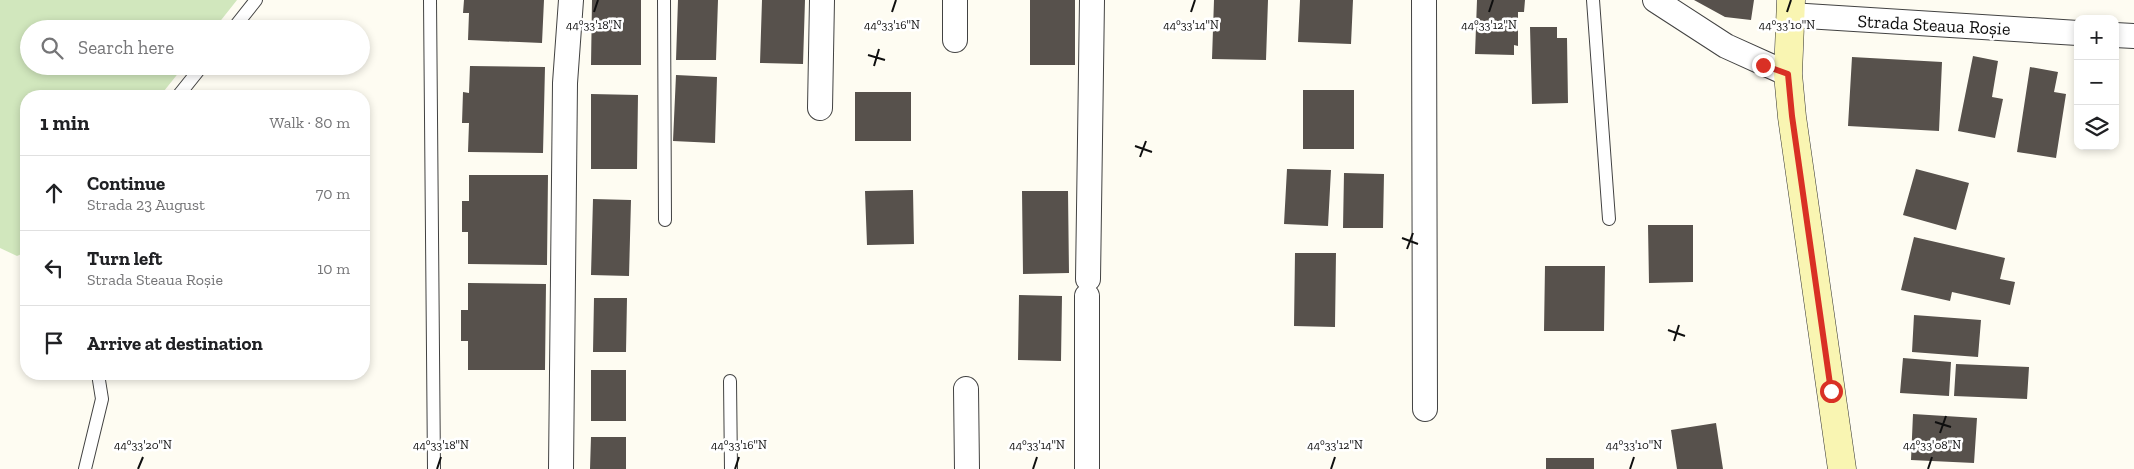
<!DOCTYPE html>
<meta charset="utf-8">
<style>
body{margin:0;font-family:"Zilla Slab",serif;background:#f6f6f6;color:#202124}
.controls{position:absolute;right:15px;top:15px;display:grid;overflow:hidden;border-radius:10px;box-shadow:0 2px 8px #0003}
.controls button{width:45px;height:45px;display:grid;place-items:center;padding:0;border:0;border-bottom:1px solid #e0e0e0;background:#fff;color:#202124;font:25px sans-serif}
.stop{position:absolute;width:15px;height:15px;margin:-11px;border:4px solid #d93025;border-radius:50%;background:#fff}
.stop.end{background:#d93025;border-color:#fff;box-shadow:0 1px 5px #0008}
.list{margin:0;padding:0;list-style:none}
h2{display:flex;justify-content:space-between;align-items:center;height:65px;margin:0;padding:0 20px;font-size:21px}
h2 small{font-size:16px;font-weight:400;color:#757577}
.list li{display:grid;grid-template-columns:32px 1fr auto;gap:15px;align-items:center;box-sizing:border-box;height:75px;padding:0 20px;border-top:1px solid #e0e0e0}
.list b{display:block;font-size:19px;white-space:nowrap}
.list p{margin:0;font-size:16px;white-space:nowrap;color:#757577}
.list em{font-size:16px;font-style:normal;color:#757577}
.icon{flex:none;width:28px;height:28px;fill:none;stroke:currentColor;stroke-width:2;stroke-linecap:round;stroke-linejoin:round}
.map{position:relative;flex:none;width:2134px;height:469px;overflow:hidden}
.search{position:absolute;background:#fff;box-shadow:0 2px 8px #0003;left:20px;top:20px;width:350px;height:55px;display:flex;align-items:center;gap:12px;box-sizing:border-box;padding:0 18px;border-radius:28px;color:#757577;font-size:19px}
.panel{position:absolute;background:#fff;box-shadow:0 2px 8px #0003;left:20px;top:90px;width:350px;height:290px;border-radius:20px}
.map>svg:first-child{display:block}
</style>
<div class="map">
<svg width="2134" height="469" viewBox="0 0 2134 469">
<rect width="100%" height="100%" fill="#fefcf2"/>
<path fill="#d1e7bd" d="M0 0H237L214 29H29V66H184L160 96H26V252L17 256 0 248Z"/>
<path fill="#57514c" d="M464 0H544L542 43 468 40 469 13H463Z
M592 0H641V65H591Z
M678 0H718L716 60H676Z
M762 0H805L803 64 760 63Z
M1030 0H1075V65H1030Z
M1214 0H1268L1266 60 1212 59Z
M1300 0H1353L1351 44 1298 42Z
M1477 0H1525L1524 12H1518V46L1514 45V55L1475 54Z
M1694 0H1754L1751 20 1725 17Z
M1530 27H1557V38H1567L1568 103 1532 104Z
M1973 56 1998 61 1992 97 2003 99 1995 138 1958 131Z
M1852 57 1942 62 1939 131 1848 126Z
M470 66 545 67 543 153 468 152 469 123H462L463 92 469 93Z
M2030 67 2058 72 2054 92 2066 94 2056 158 2017 152Z
M676 75 717 77 715 143 673 141Z
M1303 90H1354V149H1303Z
M855 92H911V141H855Z
M591 94 638 95 637 169H591Z
M1287 169 1331 170 1328 226 1284 224Z
M1916 169 1969 183 1956 230 1903 215Z
M1344 173 1384 174 1383 228H1343Z
M469 175H548L547 265 468 264V232H462V201H469Z
M913 190 914 244 867 245 865 191Z
M1022 191H1068L1069 273 1023 274Z
M593 199 631 200 629 276 591 275Z
M1648 225H1693V282L1649 283Z
M1914 237 2005 258 2000 279 2015 282 2010 305 1952 292 1950 301 1901 290Z
M1295 253H1336L1335 327 1294 326Z
M1545 266H1605L1604 331H1544Z
M468 283 546 284 545 370H468V341H461V310H468Z
M1019 295 1062 296 1061 361 1018 360Z
M594 298H627L626 352H593Z
M1914 315 1981 320 1978 357 1912 352Z
M1903 358 1951 362 1949 396 1900 393Z
M1956 364 2029 367 2027 399 1954 396Z
M591 370H626V421H591Z
M1913 414 1977 418 1974 463 1911 460Z
M1716 423 1723 469H1677L1671 430Z
M591 437H626V469H590Z
M1546 458H1594V469H1546Z"/>
<g fill="none" stroke-linecap="round" stroke-linejoin="round">
<g stroke="#424242" stroke-width="14">
<path id="service" d="M430 0 434 469
M664 0 665 220
M1593 0 1609 219
M233 29 256 0
M178 96 202 66
M730 381 731 469
M85 469 102 399 98 374"/>
</g>
<g stroke="#424242" stroke-width="26">
<path id="minor" d="M955 0V40
M1424 0 1425 409
M1655 0 1726 46 1788 74
M1790 15 2078 33
M2115 35 2134 36
M820 108 822 0
M1088 279 1092 0
M966 389 967 469
M561 469 565 83 571 0
M1087 469V296"/>
</g>
<g stroke="#313131" stroke-width="29">
<path id="secondary" d="M1791 0 1788 74 1792 117 1842 469"/>
</g>
<use href="#service" stroke="#fff" stroke-width="12"/>
<use href="#minor" stroke="#fff" stroke-width="24"/>
<use href="#secondary" stroke="#f9f5b2" stroke-width="28"/>
</g>
<g fill="none" stroke-linecap="round" stroke-linejoin="round">
<path stroke="#d93025" stroke-width="6" d="M1763 65 1788 74 1792 116 1831 391"/>
</g>
<path fill="none" stroke="#0f0f0f" stroke-width="2" d="M594 12 598 0M892 12 896 0M1191 12 1195 0M1489 12 1493 0M1787 12 1791 0M868 55 885 60M874 66 879 49M1135 146 1152 152M1140 157 1146 141M1402 238 1418 244M1407 249 1413 233M1668 330 1685 336M1674 341 1679 325M1935 422 1951 427M1940 433 1946 416M138 469 143 457M437 469 441 457M735 469 739 457M1033 469 1037 457M1331 469 1335 457M1630 469 1634 457M1928 469 1932 457"/>
<g text-anchor="middle" stroke-width="5" stroke-linejoin="round" paint-order="stroke">
<g font-size="18" fill="#0f0f0f" stroke="#fff">
<text transform="translate(1934 25) rotate(3)" y="6">Strada Steaua Roșie</text>
</g>
</g>
<g font-size="12" text-anchor="middle" fill="#0f0f0f" stroke="#fff" stroke-width="5" stroke-linejoin="round" paint-order="stroke">
<text x="594" y="29">44°33'18"N</text>
<text x="892" y="29">44°33'16"N</text>
<text x="1191" y="29">44°33'14"N</text>
<text x="1489" y="29">44°33'12"N</text>
<text x="1787" y="29">44°33'10"N</text>
<text x="143" y="449">44°33'20"N</text>
<text x="441" y="449">44°33'18"N</text>
<text x="739" y="449">44°33'16"N</text>
<text x="1037" y="449">44°33'14"N</text>
<text x="1335" y="449">44°33'12"N</text>
<text x="1634" y="449">44°33'10"N</text>
<text x="1932" y="449">44°33'08"N</text>
</g>
</svg>
<div class="controls">
<button>+</button>
<button>−</button>
<button><svg class="icon" aria-label="layers" viewBox="0 0 24 24"><path d="M12 4l9 5-9 5-9-5zM3 14l9 5 9-5"/></svg></button>
</div>
<div class="stop" style="left:1831px;top:391px"></div>
<div class="stop end" style="left:1763px;top:65px"></div>
<div class="search"><svg class="icon" aria-label="search" viewBox="0 0 24 24"><circle cx="10" cy="10" r="6"/><path d="M15 15l6 6"/></svg>Search here</div>
<section class="panel">
<h2>1 min<small>Walk · 80 m</small></h2>
<ul class="list">
<li><svg class="icon" aria-label="ahead" viewBox="0 0 24 24"><path d="M12 20V5M6 11l6-6 6 6"/></svg><div><b>Continue</b><p>Strada 23 August</p></div><em>70 m</em></li>
<li><svg class="icon" aria-label="left" viewBox="0 0 24 24"><path d="M17 20v-9H6M10 6l-5 5 5 5"/></svg><div><b>Turn left</b><p>Strada Steaua Roșie</p></div><em>10 m</em></li>
<li><svg class="icon" aria-label="arrive" viewBox="0 0 24 24"><path d="M6 21V4h12l-3 4 3 4H6"/></svg><div><b>Arrive at destination</b></div></li>
</ul>
</section>
</div>
